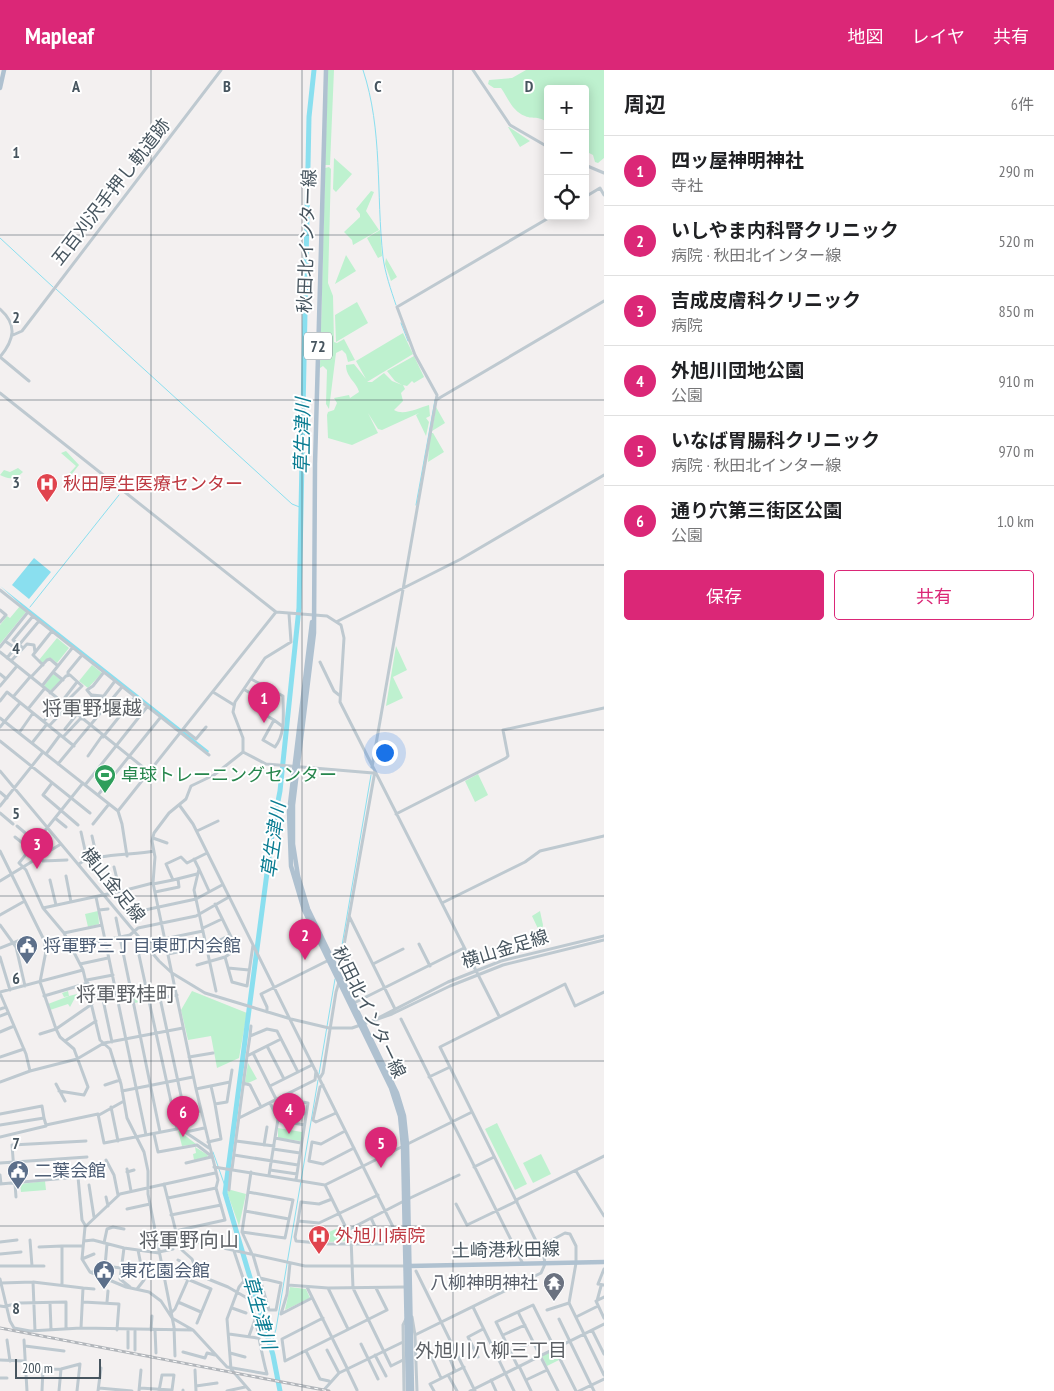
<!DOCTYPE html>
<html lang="ja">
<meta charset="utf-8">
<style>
body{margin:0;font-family:"PT Sans Narrow","Noto Sans JP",sans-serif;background:#f6f6f6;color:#202124}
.controls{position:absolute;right:15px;top:15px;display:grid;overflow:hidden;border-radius:5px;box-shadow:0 2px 12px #0003}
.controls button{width:45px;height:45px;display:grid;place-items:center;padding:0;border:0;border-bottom:1px solid #e0e0e0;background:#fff;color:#202124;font:25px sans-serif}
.scale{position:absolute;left:15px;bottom:12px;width:86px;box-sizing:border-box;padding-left:5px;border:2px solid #47555f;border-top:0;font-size:14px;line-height:18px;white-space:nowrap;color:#47555f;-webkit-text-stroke:4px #fff;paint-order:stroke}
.you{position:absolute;left:384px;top:682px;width:18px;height:18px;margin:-12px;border:4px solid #fff;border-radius:50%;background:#1a73e8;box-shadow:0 0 0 8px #1a73e833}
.badge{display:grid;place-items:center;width:32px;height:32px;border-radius:50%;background:#db2777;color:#fff;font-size:16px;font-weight:700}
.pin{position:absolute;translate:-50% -41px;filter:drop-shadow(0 1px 2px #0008)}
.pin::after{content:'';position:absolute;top:26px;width:18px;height:15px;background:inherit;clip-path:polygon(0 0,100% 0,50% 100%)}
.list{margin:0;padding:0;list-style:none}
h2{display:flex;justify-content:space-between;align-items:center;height:65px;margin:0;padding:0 20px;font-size:21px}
h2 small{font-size:16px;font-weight:400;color:#757577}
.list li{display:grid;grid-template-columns:32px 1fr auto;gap:15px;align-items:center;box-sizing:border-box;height:70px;padding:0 20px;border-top:1px solid #e0e0e0}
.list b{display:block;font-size:19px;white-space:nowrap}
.list p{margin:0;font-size:16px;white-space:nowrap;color:#757577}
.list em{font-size:16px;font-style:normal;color:#757577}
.actions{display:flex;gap:10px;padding:15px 20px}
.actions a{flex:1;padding:11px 0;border:1px solid #db2777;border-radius:5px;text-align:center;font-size:18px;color:#db2777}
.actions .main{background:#db2777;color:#fff}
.icon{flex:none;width:28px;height:28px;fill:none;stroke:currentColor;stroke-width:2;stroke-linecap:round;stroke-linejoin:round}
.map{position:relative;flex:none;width:604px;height:1321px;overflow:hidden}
header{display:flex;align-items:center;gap:30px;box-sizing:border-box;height:70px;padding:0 25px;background:#db2777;color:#fff}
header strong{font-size:24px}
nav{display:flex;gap:28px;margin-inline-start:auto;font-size:18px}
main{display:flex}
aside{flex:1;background:#fff}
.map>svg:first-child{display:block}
</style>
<header>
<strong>Mapleaf</strong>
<nav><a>地図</a><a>レイヤ</a><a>共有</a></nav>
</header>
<main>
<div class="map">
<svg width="604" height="1321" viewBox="0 0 604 1321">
<rect width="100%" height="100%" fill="#f3f0f0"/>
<path fill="#bef1cf" d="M328 0H334L330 95H325Z
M526 0H604V88L598 93 595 92 593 85 585 81V19H548V53C538 45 534 50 525 46 512 41 508 28 501 18H494L488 14 489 10 512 8Z
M508 57H509L530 71 520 77Z
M334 88 352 104 336 122 333 119Z
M329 97 331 99 328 213 333 226 334 272 337 273 344 269 355 290 348 292 346 284 342 280 336 283 329 339 326 334 327 300 323 296 320 298 325 98Z
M371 121 374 122 366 141 379 160 353 175 352 170 344 162 360 147V144L356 139Z
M380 160 382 186 378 188 367 168Z
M346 185 356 201 335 214Z
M386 188 397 207 391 211 385 194Z
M357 232 368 253 336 272 335 245Z
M403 263 413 284 367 312H372L384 303 392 311 402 315 395 311 387 301 414 286 424 307 414 313 412 311 407 316 403 315 405 319 401 323 403 331 394 340C404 346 418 338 429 335L430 346 426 348 429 352 426 366 416 345 419 343 382 360 378 359 368 343 378 363 352 375 328 368 327 345 328 342 334 340 337 333 334 328 349 325 350 328 359 322C357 312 346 308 346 295L354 294 366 309 356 291Z
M436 337 445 353 432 361Z
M430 363H433L444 382 428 392Z
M66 381 79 395 67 410 66 407 76 396 61 383Z
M18 398 23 402C16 409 9 410 0 405L4 400 10 402Z
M20 536 26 542 0 574V555L7 546 10 548Z
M57 568 69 578 57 593 51 588 42 593 39 590Z
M396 576 407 600 393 607 403 628 386 636Z
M92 595 102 603 88 618 79 611Z
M53 604 61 610 50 621 44 616Z
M478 704 488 725 475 732 465 711Z
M98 841 99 854 88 857 85 844Z
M540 841 543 855 541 865 532 846Z
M144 918 148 930 135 933 132 921Z
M68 921 69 926 77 924 70 937 68 934 50 940 48 934 69 926 64 927 62 923Z
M192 921 247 943 239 988 217 998 211 966 188 970 181 940Z
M248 993 257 1009 248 1013 245 1012Z
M497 1053 527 1114 515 1120 485 1059Z
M278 1058 302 1062 301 1071 278 1068Z
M178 1060 196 1074 182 1076Z
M195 1077 208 1085 207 1087 194 1090 193 1084 196 1083Z
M541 1084 551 1104 533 1113 523 1093Z
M45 1111 46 1120 21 1122 20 1114Z
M231 1120 246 1124 239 1156 227 1122Z
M343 1156 349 1171 329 1172V1162Z
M290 1217 306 1219 310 1228 285 1240Z
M554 1280 559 1290 547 1296 542 1286Z"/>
<path fill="#8adfef" d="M34 488 51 502 29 529 12 515Z
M0 516 209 681 208 683 28 541Z"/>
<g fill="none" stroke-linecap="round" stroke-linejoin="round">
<path stroke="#8adfef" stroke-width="1" d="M363 0C383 60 376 124 383 187 385 203 391 220 396 235
M0 168 53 217
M56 219 292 434 302 438
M401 253 408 271
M416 435 435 330
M30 537 119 425
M339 893 371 705
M319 1004 335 909
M213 1082 226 1119
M270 1280 276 1259 318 1010"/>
<path stroke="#8adfef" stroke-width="5" d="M280 1321 273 1285 225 1123 273 757 280 721 299 538 309 47 314 0"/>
<path stroke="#bec9d0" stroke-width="3" d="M473 0 510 55 548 77
M585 95 604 103
M585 127 600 118 604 125
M0 239C18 255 14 270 0 287
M13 265 22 261 221 0
M0 287 29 311
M0 323 276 542 327 546 341 555 344 568 340 632 499 946
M436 330 604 231
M0 520 209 685
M0 540 6 545 0 552
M338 551 461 489 604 405
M5 571 15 578 7 588
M19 575 39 551
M0 577 28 542
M23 578 13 570 33 546
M0 582 61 631 44 651
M11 591 27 574 34 575 35 582
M320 592 334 621 339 625
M43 595 33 585 52 561
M53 602 63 610
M0 604 6 609
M68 605V602L82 585
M31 607 47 590 50 589 58 596
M251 609 283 626C283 644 286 663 275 677L263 670 274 650 282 656
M0 616 17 596
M42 616 73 577
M245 620 268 633
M213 622 234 635
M50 623 66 606 70 605 82 616 64 634
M92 625 102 626 109 633
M13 627 30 607
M103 627 115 611
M63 630 77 612
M0 631 7 622 74 676
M61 631 149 702
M28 639 45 618
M74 642 86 629
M0 648 118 741 122 754 127 786
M82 649 96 631 87 620 93 616 104 602
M274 650 262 643 275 622
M49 656 67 637
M0 657 20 633
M65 659 77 644
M183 659 196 669 206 657
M19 663 33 643
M63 667 81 648
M103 667 135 627
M0 671 90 743
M32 673 47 654
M243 682 266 694 373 703
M46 684 60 665
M88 686 102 666
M58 694 122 617
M372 697 437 325 415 285 397 237 552 146
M0 701 159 891 172 903 205 923 291 949 329 958H352L392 944 450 916 503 895 604 870
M52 713 43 725 78 755
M83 713 19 793 26 800 43 838 64 863 83 900 100 970 110 979 121 1014 127 1048 144 1082 148 1101V1124L174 1257 175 1286
M85 715 147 637
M0 722 7 728
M98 725 160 648
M0 736 43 682
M180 736 193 754 400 1171
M118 741 276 542
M0 743 13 754
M396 744 506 688 508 686 503 660 604 638
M55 748 66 757
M93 754 109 734
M17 756 36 772
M197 761 218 751
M81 762 87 789
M92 766 97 788
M15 767 30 779
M153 768 167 773
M0 781 44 870 46 881 40 912 56 959 92 934
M40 787 43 791 67 790
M194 789 199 799
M79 794C91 784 135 785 154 781
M114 797 120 821
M197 804 173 810 166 794 181 787 187 793 207 783
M66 806 71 832
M50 810 56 835
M0 811 61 774
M153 814 173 810
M126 820 153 813
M209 821 199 799 194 820 216 921
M155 822 179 817 178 809
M96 827 146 1065
M442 833 525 792 540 781 604 766
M43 838 126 820 132 849
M99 840 108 839
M131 843 196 829 222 815
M0 845 23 832
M349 846 395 939
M116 848 160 1062
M0 855 16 877 25 916
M203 858 222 849
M64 863 102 855
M149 872 203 861
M214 873 230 865
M419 874 430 896
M72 877 130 865 138 858 196 846 229 827
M0 878 23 869
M168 884 206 876
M0 887 10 920
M225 887 232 912 247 916 253 875
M80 894 108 888
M373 894 403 879
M197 895 225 887 237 879 215 834
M337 897 341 892 375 701
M228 898 249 900
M87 910 113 905
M0 922 83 900
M0 923 26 984 30 1001
M102 925 112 972
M44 926 88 913
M91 927 146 916
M160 928 185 1044
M149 930 177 925
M354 933 464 878
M0 939 6 937
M267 942V937L261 924 329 890
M0 946 8 943
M378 948 448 912 501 891 604 866
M401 949 523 1194
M251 956 250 966 267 959 277 961 298 1002
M0 962 14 956
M40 964 56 959 60 967 74 979 88 1017 84 1025 59 1021
M65 971 96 951
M267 976 284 1009
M253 983 276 1029
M247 986 250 966
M0 987 24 979
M189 987 213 983
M429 1007 450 997
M320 1008 323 1003 336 922 339 912
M0 1012 30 1001 77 989 104 973 183 958
M243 1013 250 1015 261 1037
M56 1014 65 1031
M105 1015 120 1010
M323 1015 320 1017 313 1050 316 1052 336 1043
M211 1016 215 1034
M270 1016 312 995
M196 1019 230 1012
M122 1021 193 1007
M284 1025 285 1029 308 1033 296 1110
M285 1028 282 1040 306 1044
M111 1037 118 1071
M0 1044 42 1036 44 1048
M99 1045 124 1031
M173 1047 200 1041
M239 1048 315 1010 316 1001
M278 1050 304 1055
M0 1055 44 1048 46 1055 98 1044 104 1073 177 1059 137 876
M345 1061 321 1074 312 1072 309 1091 323 1094 354 1078
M185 1062 209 1078
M186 1062 204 1058
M154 1064 158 1082 197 1075 210 1085
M0 1067 46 1056
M275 1068 301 1073
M236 1071 274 1076
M208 1072 221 1069 215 1034 227 1032 232 1000
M264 1075 267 1057
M273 1079 300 1083
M234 1085 298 1095
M106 1090 114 1105 118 1125
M0 1093 87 1087
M186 1093 211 1087
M214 1097 325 1115 472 1042
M474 1097 494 1087
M127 1099 131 1121
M232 1099 247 986 281 969
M270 1100 297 1104
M576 1101 604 1146
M127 1102 134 1100
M251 1102 242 1162 252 1184
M0 1105 1 1114
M269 1105 278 1049 270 1033
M0 1114 78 1107 82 1150 85 1155
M164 1114 176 1162
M89 1115 94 1147
M325 1115 351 1168 353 1218 391 1296 403 1290
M229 1120 231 1099
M248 1122 293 1130 289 1149
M16 1127 12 1075 86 1071
M106 1127 108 1136
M168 1128 216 1118
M408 1129 459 1105
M516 1130 604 1086
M456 1134 467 1155 517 1131
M127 1139 150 1134
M171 1145 221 1135
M371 1148 383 1174H329L296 1171 295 1167 298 1151 319 1153 378 1125
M298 1151 301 1132 319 1134 332 1129
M348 1160 404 1131
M175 1161 225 1150 216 1118 218 1110 196 1019 153 813 155 787 152 771 154 763 169 743 186 729 191 716 214 705 243 682V668L233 642 235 632 265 588 291 572 289 544
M242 1162 285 1168 289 1149 245 1141
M155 1163 305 1196H406
M166 1166 192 1189 196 1199
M30 1170 32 1196
M84 1171 93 1170 124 1178 159 1183
M0 1172 17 1170
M104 1173 107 1159 113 1157 124 1159
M39 1177 62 1176
M539 1177 565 1163 570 1164 576 1176V1193L569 1233 604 1305
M124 1178 120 1209 130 1217
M234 1181 244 1211 239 1217 227 1249 231 1299 250 1321
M159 1182 173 1179
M0 1184 21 1182
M253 1185 269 1240H276L281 1213 260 1208
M82 1189 94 1184
M290 1193 287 1224 281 1244 312 1228
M0 1196H44
M105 1196 107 1174
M193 1198 208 1209 228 1217 247 1228 251 1227
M604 1199 598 1214 604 1215
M416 1201 475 1321
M92 1202 105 1196 121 1198
M173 1203 211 1219 197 1253
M0 1209 10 1251 14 1258 30 1261 81 1258 193 1260 227 1297 267 1304C258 1273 257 1242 244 1211
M33 1212 35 1261
M1 1213 33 1212 83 1218 81 1258
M62 1215V1176H83
M288 1215 328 1218 405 1217
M307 1217 347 1298
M83 1218 94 1219
M328 1218 348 1259
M137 1219 144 1210 138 1180
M604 1227 596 1231 604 1248
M597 1231 601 1216
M83 1232 119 1234 117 1260
M107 1232 108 1221
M178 1232 201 1242
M50 1233 51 1259
M0 1236 7 1237
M6 1236 20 1233 66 1232V1259
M473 1237 514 1321
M232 1238 246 1243
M547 1240 569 1233
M518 1242 558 1321
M171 1243 175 1239 193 1198 178 1190
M412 1247 415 1265 417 1321
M576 1247 598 1236
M323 1248 282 1269 285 1291 387 1240 376 1218
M559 1249 594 1321
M151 1260 152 1246
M155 1260 156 1283
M193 1260 172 1248 161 1231 149 1222 126 1217 90 1202 82 1189 85 1157 120 1124 215 1103
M592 1260 604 1284
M128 1261V1278
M229 1264 257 1268
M415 1265 541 1203 545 1194 544 1187 440 977 565 914 575 936 604 922
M503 1265 525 1255
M249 1266 256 1247
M7 1270 10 1291
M24 1270 27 1321
M361 1274 378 1309
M25 1276 64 1281
M520 1278 533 1272
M135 1280V1261
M327 1280 339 1303
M306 1281 320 1309 329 1311
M183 1282 205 1288 207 1283 215 1285
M230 1283 245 1287
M375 1285 386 1306
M431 1286 441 1308
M478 1287 468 1267 483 1259
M450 1289 455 1301
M0 1290 24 1291
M519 1296 531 1321
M518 1297 496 1252 533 1235 576 1321
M347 1299 357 1320
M25 1300 61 1299 80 1294 77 1321
M195 1300 196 1321
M448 1305 457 1321
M0 1308H7
M491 1310 496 1321
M526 1310 547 1300
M196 1316 217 1313
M99 1318 132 1321
M140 1318 171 1320
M183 1320V1321
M42 1321 43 1299
M59 1321 61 1299
M98 1321 101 1298
M139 1321 141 1300
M159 1321 162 1305H174L172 1320
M227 1321 245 1317
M323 1321 339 1303 403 1272
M404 1321 403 1255 406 1249
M434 1321 430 1314 464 1297
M470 1321 604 1254
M579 1321 604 1309"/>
<path stroke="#afc1d0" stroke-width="4.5" d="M326 0 315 394 314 563 293 735V774L298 806 308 839 397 1023 404 1046 407 1074 412 1321
M0 18 4 0
M312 552 289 742 291 796 304 840 391 1018 400 1046 403 1077 408 1321
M409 1196 604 1192"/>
<g stroke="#b2b6bb" stroke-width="3">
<path id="rail" d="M0 1258 329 1321"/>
</g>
<use href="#rail" stroke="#fff" stroke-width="1" stroke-dasharray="4" stroke-linecap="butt"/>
</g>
<path fill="none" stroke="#47555f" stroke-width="1" stroke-opacity="0.55" d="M151 0V1321M302 0V1321M453 0V1321M0 165H604M0 330H604M0 495H604M0 660H604M0 826H604M0 991H604M0 1156H604"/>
<defs>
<g id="hospital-pin" transform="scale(1.125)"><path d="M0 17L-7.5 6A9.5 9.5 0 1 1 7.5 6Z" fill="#e0444e" stroke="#fff"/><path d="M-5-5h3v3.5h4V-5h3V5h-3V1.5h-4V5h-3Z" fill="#fff"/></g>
<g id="stadium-pin" transform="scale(1.125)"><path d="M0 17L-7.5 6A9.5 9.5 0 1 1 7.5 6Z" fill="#2e9e5b" stroke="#fff"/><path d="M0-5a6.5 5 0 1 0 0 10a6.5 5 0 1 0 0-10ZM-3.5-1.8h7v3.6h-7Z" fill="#fff"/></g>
<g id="civic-pin" transform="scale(1.125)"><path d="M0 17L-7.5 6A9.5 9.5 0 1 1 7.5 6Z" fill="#5c6f8a" stroke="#fff"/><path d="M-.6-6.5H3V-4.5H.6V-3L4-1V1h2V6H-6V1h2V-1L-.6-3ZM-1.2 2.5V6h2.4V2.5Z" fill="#fff"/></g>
<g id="temple-pin" transform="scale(1.125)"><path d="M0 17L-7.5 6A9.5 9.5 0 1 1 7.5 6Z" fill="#6b7280" stroke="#fff"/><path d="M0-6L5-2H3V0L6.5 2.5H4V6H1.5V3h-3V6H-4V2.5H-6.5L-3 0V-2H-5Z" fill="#fff"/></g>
</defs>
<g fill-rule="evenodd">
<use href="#hospital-pin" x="47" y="414"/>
<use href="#stadium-pin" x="105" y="705"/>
<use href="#civic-pin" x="27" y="876"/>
<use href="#civic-pin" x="18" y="1101"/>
<use href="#hospital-pin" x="319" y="1166"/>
<use href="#civic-pin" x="104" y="1201"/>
<use href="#temple-pin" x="554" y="1213"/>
</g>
<g text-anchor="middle" stroke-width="4" stroke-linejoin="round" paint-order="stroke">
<rect fill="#fff" stroke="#7e888f" stroke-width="1" x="304" y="262.5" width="28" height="27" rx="4"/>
<g font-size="16" font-weight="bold" fill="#47555f">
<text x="318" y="282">72</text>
</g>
<g font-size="18" fill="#47555f" stroke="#fff">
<text transform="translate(111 122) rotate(-52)" y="6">五百刈沢手押し軌道跡</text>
<text transform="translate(307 171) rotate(-88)" y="6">秋田北インター線</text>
<text transform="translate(113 815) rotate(51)" y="6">横山金足線</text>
<text transform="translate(505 879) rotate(-17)" y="6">横山金足線</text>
<text transform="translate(369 942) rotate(64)" y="6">秋田北インター線</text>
<text transform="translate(506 1180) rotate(-1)" y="6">土崎港秋田線</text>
</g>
<g font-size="18" fill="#be3a42" stroke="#fff" text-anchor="start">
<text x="63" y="420">秋田厚生医療センター</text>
<text x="335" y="1172">外旭川病院</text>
</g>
<g font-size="18" fill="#27864d" stroke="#fff" text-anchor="start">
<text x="121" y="711">卓球トレーニングセンター</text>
</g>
<g font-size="18" fill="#4e5e75" stroke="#fff" text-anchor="start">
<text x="43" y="882">将軍野三丁目東町内会館</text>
<text x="34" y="1107">二葉会館</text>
<text x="120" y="1207">東花園会館</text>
</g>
<g font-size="18" fill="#5b616d" stroke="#fff" text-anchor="end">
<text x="538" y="1219">八柳神明神社</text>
</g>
<g font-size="19" font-style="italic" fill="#097c92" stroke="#fff">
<text transform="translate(302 366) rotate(-89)" y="7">草生津川</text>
<text transform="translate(273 770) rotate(-82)" y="7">草生津川</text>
<text transform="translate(260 1242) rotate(74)" y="7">草生津川</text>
</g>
<g font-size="19" fill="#5d6166" stroke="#fff">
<text x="491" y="1287">外旭川八柳三丁目</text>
</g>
<g font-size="20" fill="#5d6166" stroke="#fff">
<text x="92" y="645">将軍野堰越</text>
<text x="126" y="931">将軍野桂町</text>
<text x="189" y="1177">将軍野向山</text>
</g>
</g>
<g font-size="16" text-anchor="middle" font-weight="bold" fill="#47555f" stroke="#fff" stroke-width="4" stroke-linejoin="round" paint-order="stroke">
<text x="76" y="22">A</text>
<text x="227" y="22">B</text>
<text x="378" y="22">C</text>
<text x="529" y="22">D</text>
<text x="16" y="88">1</text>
<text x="16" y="253">2</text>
<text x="16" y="418">3</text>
<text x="16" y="584">4</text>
<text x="16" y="749">5</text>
<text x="16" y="914">6</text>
<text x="16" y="1079">7</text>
<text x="16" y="1244">8</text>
</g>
</svg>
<div class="controls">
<button>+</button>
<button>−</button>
<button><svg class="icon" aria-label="locate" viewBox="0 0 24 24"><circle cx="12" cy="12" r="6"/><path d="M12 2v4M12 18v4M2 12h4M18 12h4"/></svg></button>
</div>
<div class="scale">200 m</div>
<div class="you"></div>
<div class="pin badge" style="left:264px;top:653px">1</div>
<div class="pin badge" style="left:305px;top:890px">2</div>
<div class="pin badge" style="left:37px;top:799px">3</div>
<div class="pin badge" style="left:289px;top:1064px">4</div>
<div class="pin badge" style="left:381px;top:1098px">5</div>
<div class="pin badge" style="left:183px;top:1067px">6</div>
</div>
<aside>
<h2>周辺<small>6件</small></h2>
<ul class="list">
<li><span class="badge">1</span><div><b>四ッ屋神明神社</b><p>寺社</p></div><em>290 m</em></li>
<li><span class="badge">2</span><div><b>いしやま内科腎クリニック</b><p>病院 · 秋田北インター線</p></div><em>520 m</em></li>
<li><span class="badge">3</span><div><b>吉成皮膚科クリニック</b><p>病院</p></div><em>850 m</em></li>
<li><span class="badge">4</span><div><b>外旭川団地公園</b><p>公園</p></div><em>910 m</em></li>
<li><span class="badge">5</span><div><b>いなば胃腸科クリニック</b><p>病院 · 秋田北インター線</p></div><em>970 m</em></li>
<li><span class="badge">6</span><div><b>通り穴第三街区公園</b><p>公園</p></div><em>1.0 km</em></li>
</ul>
<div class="actions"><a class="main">保存</a><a>共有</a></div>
</aside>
</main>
